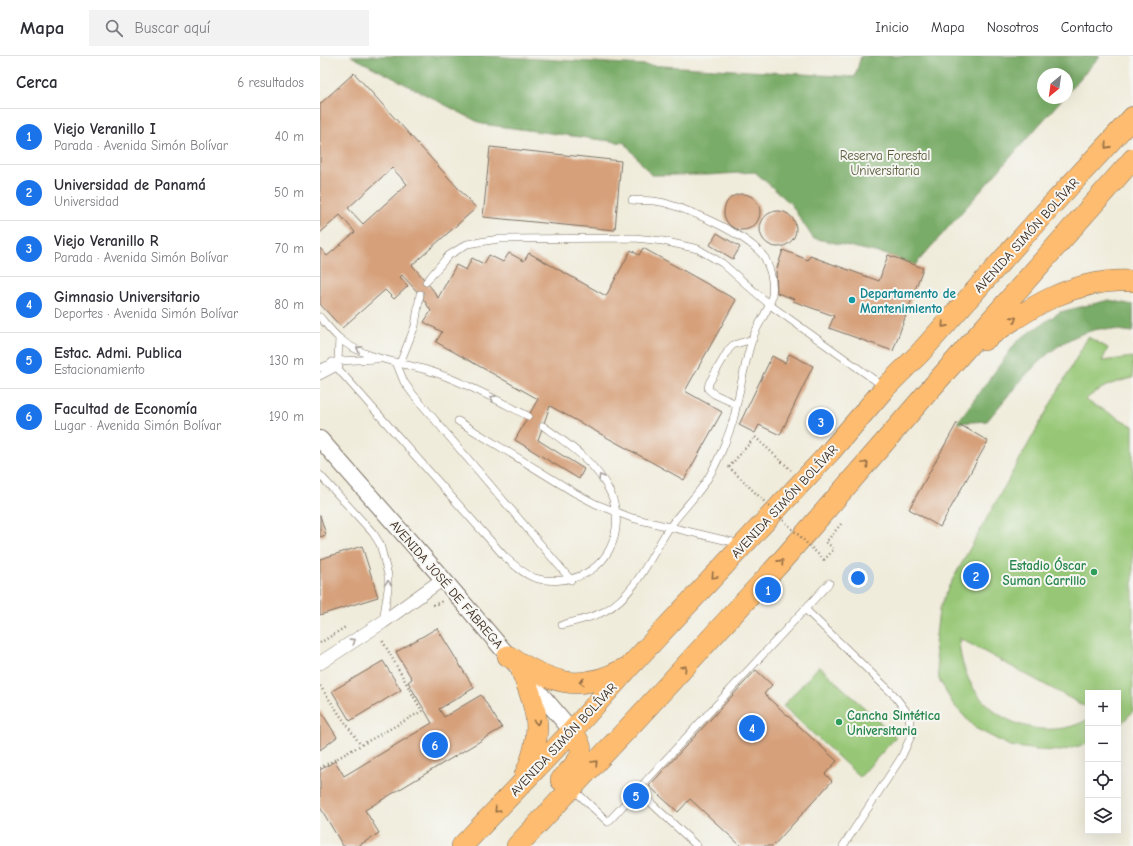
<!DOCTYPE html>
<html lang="es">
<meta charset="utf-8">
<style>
body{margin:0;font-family:"Comic Neue",sans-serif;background:#f2f2f3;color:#2b2b33}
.controls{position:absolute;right:12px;bottom:12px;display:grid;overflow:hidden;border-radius:0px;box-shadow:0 4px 16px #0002}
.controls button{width:36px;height:36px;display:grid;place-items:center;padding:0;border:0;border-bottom:1px solid #e1e1e2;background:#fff;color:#2b2b33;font:20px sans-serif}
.compass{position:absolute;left:717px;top:12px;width:36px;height:36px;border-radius:50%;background:#fff;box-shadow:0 4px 16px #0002;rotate:209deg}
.you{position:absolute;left:538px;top:522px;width:14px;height:14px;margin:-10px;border:3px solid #fff;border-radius:50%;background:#1a73e8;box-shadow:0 0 0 6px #1a73e833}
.badge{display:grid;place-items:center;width:26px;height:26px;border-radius:50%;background:#1a73e8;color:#fff;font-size:13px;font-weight:700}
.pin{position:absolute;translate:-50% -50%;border:2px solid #fff;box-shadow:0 1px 4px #0006}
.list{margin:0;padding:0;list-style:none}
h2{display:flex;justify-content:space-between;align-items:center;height:52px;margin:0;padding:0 16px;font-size:17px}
h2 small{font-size:13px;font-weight:400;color:#7c7c81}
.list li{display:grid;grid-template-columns:26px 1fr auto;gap:12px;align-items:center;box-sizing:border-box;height:56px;padding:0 16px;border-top:1px solid #e1e1e2}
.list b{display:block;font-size:15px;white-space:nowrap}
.list p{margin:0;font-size:13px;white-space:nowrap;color:#7c7c81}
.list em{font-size:13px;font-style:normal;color:#7c7c81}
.icon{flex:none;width:22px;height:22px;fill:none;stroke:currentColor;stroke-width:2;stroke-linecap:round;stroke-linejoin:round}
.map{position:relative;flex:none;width:813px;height:790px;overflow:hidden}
header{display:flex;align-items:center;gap:24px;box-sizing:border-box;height:56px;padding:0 20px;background:#fff;border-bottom:1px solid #e1e1e2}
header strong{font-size:19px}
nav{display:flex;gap:22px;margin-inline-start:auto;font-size:14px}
.search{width:280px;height:36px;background:#f2f2f3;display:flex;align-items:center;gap:10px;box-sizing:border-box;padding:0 14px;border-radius:0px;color:#7c7c81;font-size:15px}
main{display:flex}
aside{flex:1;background:#fff}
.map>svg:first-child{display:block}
</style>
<header>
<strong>Mapa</strong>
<div class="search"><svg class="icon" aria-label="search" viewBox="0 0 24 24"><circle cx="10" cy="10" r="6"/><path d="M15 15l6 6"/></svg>Buscar aquí</div>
<nav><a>Inicio</a><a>Mapa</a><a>Nosotros</a><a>Contacto</a></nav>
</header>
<main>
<aside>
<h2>Cerca<small>6 resultados</small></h2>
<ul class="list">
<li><span class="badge">1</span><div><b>Viejo Veranillo I</b><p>Parada · Avenida Simón Bolívar</p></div><em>40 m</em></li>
<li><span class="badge">2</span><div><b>Universidad de Panamá</b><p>Universidad</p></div><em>50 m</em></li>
<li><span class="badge">3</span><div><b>Viejo Veranillo R</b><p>Parada · Avenida Simón Bolívar</p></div><em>70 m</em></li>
<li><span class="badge">4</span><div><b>Gimnasio Universitario</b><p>Deportes · Avenida Simón Bolívar</p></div><em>80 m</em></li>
<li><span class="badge">5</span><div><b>Estac. Admi. Publica</b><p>Estacionamiento</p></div><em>130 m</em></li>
<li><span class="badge">6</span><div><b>Facultad de Economía</b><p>Lugar · Avenida Simón Bolívar</p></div><em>190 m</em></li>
</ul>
</aside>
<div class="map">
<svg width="813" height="790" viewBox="0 0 813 790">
<rect width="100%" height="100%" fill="#f6f6f2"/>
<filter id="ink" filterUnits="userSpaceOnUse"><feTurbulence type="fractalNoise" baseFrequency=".025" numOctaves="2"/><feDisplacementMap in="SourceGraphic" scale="8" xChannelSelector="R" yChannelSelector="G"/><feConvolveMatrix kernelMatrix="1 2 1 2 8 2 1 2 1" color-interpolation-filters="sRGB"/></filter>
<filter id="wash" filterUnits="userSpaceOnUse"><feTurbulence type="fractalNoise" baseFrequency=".012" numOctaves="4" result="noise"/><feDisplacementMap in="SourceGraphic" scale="16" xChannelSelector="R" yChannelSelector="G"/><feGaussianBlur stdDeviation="0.9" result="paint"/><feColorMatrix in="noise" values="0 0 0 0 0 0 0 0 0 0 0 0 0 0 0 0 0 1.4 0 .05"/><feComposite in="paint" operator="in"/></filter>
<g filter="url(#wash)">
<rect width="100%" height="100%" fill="#f0ecdb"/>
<path fill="#97c776" stroke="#69784a" d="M768 281 788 292 782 305 813 301V322C793 326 781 331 765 344L813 370V655L805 664 798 670V637H768V652L639 582C640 630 672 668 721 673 737 674 754 672 768 663V687L766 688 741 695 717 694 690 690 655 672 633 648 619 623 615 588 619 554 629 530Z
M499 610 576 681 540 721 463 650Z"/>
<path fill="#79ac67" stroke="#5a6b42" d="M31 0H167L535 21 541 0H780L747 37V18H723V42H743L595 209 568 199 493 182 470 147 435 116 387 119H331L305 87 162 68Z
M789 244 813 249V276C803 275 789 272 779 273 729 282 698 329 667 365L637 367 698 284 740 256Z"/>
<g id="blocks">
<path fill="#d6a07a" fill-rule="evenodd" d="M34 17 156 152 92 209 113 234 118 242 136 209 146 214 152 202 164 208 169 199 183 206 189 197 204 205 209 197 286 240 311 194 319 199 323 192 416 244 365 335 402 356 364 424 230 350 218 384 264 413 259 423 195 384 218 343 116 286 122 276 104 266 111 255 102 241 82 219 80 221 88 230 74 243 65 234 22 272 0 248V192L7 200 35 176 20 159 0 177V48ZM72 112 87 128 43 168 28 152Z
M170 91 301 105 295 174 163 161Z
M404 156a18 18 0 1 1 36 0a18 18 0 1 1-36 0Z
M440 173a18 18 0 1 1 36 0a18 18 0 1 1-36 0Z
M397 177 420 191 413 203 390 189Z
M463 194 488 204 490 200 559 225 568 199 603 212 573 295 509 272 514 260 473 245 474 243 457 237 456 215Z
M469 298 493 310 460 379 439 369 435 377 419 369 452 300 465 307Z
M637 367 668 385 620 471 589 453Z
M0 459 6 479 0 481Z
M42 490 58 541 0 559V503Z
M117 572 154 632 119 653 124 661 161 639 182 672 45 754 59 777 38 790H23L0 751V714L15 705 24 720 112 667 88 626 92 623 76 596Z
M63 605 81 634 30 665 12 635Z
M436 614 452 629 444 638 517 705 505 718 512 725 453 790H421L370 743 358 756 329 730Z
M0 654 17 681 0 694Z"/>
</g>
</g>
<g filter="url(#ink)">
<use href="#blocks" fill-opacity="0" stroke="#7a6e60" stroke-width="1"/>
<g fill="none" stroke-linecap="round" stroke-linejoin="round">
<g stroke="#7a6e60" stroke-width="8">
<path id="service" d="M106 226 128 200 147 188 179 183 315 182 343 185 378 193 402 207 450 249 563 330
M0 261C6 268 12 276 19 282 45 305 87 306 119 318 150 329 179 345 208 360
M18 305 19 282
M12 306 185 501C194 509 204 518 215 522 224 525 233 525 242 524 287 520 308 475 290 436 276 406 248 388 223 370
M76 306 84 326 92 337 251 524
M80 307 95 270 100 238
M0 312 18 305 57 303
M0 320 19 310
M416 348 394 338 388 333 389 327 409 293 413 289 433 283
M138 365 255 437 276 448 312 462 421 488
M0 419 53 477 60 488 68 519V533L63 565
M485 553 574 639 589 659 591 680 581 702 523 790
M242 569C256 565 272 562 285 555 316 538 330 501 349 472 362 453 380 438 391 417 399 403 410 376 414 361 420 335 424 309 432 284 440 259 458 250 451 219 450 214 447 207 445 202 429 179 372 155 345 147 335 144 323 145 312 144
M252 732 288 766 509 527
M329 745 377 790"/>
</g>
<g stroke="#7a6e60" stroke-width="14">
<path id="minor" d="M0 607 63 566 123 523"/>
</g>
<g stroke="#7a6e60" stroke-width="18">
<path id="tertiary" d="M0 383 123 523 252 675"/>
</g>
<g stroke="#7a6e60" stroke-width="22">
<path id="primary" d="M664 284C710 251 755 221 813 225
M188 600C230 626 258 638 304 613
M202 616C218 655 224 678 205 719
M241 724C258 705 270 698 252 675
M142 790 252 675 312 608 510 396 565 332 600 297 718 164 813 61
M197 790 313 667 459 508 620 322 813 103"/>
</g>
<path stroke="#7a6e60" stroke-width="2.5" stroke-dasharray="1 3" stroke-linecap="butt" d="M409 411 435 381 471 414
M504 504 514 493 506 486 521 468
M113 549 121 546 123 547
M0 587 27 570
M0 630 40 688
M0 712 102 655 62 584"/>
<use href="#service" stroke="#fff" stroke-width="7"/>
<use href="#minor" stroke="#fff" stroke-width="13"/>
<use href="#tertiary" stroke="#fff" stroke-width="16"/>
<use href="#primary" stroke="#fdbc70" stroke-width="21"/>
<path stroke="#7a6e60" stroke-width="2.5" stroke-dasharray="1 3" stroke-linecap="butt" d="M409 411 504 504"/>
</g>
<defs><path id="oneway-chevron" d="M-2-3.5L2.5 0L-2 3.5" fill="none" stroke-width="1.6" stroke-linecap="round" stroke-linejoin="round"/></defs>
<g stroke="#926c43">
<use href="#oneway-chevron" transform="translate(787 90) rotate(132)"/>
<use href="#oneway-chevron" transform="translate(694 263) rotate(-33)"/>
<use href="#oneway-chevron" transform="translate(624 269) rotate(132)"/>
<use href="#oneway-chevron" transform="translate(546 408) rotate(-49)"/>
<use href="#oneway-chevron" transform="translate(461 506) rotate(-48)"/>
<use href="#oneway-chevron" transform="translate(394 520) rotate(133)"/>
<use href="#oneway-chevron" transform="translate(364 612) rotate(-47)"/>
<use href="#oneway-chevron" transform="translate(262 626) rotate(178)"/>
<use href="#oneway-chevron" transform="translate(217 666) rotate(85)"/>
<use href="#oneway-chevron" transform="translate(275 707) rotate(-47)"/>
<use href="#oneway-chevron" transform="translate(177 754) rotate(133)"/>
</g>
<g stroke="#a79f9a">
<use href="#oneway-chevron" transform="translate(39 293) rotate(-154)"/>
<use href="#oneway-chevron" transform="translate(173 342) rotate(-152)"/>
<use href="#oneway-chevron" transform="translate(281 421) rotate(-121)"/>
<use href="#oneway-chevron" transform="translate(68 527) rotate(-89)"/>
<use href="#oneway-chevron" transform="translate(33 585) rotate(-33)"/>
</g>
</g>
<circle fill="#0f9aa8" stroke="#f6f6f2" stroke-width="1.5" cx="532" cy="244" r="4"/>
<g fill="#2e9e5b" stroke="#f6f6f2" stroke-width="1.5">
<circle cx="774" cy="516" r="4"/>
<circle cx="519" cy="666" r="4"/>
</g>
<g text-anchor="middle" stroke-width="4" stroke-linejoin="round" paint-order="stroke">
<g font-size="13" fill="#575938" stroke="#f6f6f2">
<text x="565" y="104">Reserva Forestal<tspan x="565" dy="15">Universitaria</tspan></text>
</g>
<g font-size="13" fill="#3b2a1e" stroke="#f6f6f2">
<text transform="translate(706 179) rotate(-48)" y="5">AVENIDA SIMÓN BOLÍVAR</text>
<text transform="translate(464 445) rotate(-47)" y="5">AVENIDA SIMÓN BOLÍVAR</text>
<text transform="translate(127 528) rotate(49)" y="5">AVENIDA JOSÉ DE FÁBREGA</text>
<text transform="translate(243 683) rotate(-47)" y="5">AVENIDA SIMÓN BOLÍVAR</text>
</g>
<g font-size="13" font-weight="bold" fill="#0d838f" stroke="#f6f6f2" text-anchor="start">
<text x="540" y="242">Departamento de<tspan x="540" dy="15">Mantenimiento</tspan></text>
</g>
<g font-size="13" font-weight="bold" fill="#27864d" stroke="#f6f6f2" text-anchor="end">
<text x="766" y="514">Estadio Óscar<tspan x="766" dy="15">Suman Carrillo</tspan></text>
<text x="527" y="664" text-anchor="start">Cancha Sintética<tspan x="527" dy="15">Universitaria</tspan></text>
</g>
</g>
</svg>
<div class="controls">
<button>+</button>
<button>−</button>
<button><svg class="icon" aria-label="locate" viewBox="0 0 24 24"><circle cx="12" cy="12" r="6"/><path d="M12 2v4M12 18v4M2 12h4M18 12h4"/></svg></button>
<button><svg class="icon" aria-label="layers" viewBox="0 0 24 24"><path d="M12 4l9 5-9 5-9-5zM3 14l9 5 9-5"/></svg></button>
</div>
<svg class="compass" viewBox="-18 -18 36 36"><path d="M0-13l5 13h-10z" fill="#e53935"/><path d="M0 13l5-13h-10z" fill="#7c7c81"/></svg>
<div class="you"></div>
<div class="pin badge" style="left:448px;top:534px">1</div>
<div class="pin badge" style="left:656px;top:520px">2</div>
<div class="pin badge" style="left:501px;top:366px">3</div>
<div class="pin badge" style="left:432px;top:672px">4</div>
<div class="pin badge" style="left:316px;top:740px">5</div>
<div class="pin badge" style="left:115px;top:689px">6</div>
</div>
</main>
